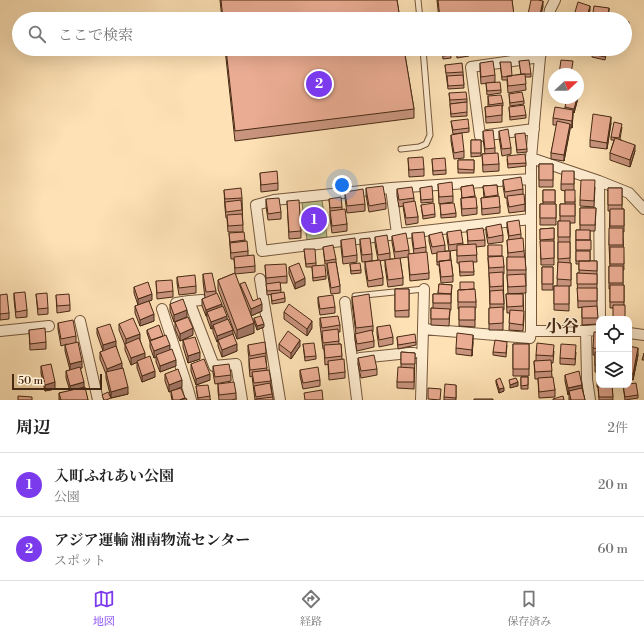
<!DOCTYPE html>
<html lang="ja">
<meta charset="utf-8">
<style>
body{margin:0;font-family:"Libre Bodoni","Noto Serif JP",serif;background:#f2f2f2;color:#222}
.controls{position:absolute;right:12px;bottom:12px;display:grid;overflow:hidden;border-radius:8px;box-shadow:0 4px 16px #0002}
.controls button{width:36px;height:36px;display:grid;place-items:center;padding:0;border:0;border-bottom:1px solid #e0e0e0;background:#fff;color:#222;font:20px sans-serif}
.compass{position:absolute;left:548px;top:68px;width:36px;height:36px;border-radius:50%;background:#fff;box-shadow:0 4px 16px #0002;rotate:68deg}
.scale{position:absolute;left:12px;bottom:10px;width:90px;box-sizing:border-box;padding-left:4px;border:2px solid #472a14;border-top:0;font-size:11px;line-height:14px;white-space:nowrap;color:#472a14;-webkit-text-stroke:3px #feecd0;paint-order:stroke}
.you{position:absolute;left:342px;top:185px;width:14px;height:14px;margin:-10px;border:3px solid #fff;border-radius:50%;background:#1a73e8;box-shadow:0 0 0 6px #1a73e833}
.badge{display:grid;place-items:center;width:26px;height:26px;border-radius:50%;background:#7c3aed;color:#fff;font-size:13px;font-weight:700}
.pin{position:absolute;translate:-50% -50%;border:2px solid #fff;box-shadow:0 1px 4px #0006}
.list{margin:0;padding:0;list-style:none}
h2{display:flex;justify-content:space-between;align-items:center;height:52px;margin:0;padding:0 16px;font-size:17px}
h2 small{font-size:13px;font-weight:400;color:#767676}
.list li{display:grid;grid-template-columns:26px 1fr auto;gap:12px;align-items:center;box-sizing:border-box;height:64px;padding:0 16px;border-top:1px solid #e0e0e0}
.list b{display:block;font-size:15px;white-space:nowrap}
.list p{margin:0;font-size:13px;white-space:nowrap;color:#767676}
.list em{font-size:13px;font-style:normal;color:#767676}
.icon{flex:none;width:22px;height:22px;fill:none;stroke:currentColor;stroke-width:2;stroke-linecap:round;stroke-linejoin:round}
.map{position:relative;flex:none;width:644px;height:400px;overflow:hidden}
.search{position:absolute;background:#fff;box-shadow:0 4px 16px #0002;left:12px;right:12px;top:12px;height:44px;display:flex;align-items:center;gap:10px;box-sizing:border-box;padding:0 14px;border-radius:22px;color:#767676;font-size:15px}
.sheet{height:180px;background:#fff}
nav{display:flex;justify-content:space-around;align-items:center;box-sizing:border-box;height:56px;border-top:1px solid #e0e0e0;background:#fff;font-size:11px;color:#767676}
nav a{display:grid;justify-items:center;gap:2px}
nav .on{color:#7c3aed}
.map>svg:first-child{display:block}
</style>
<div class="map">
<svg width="644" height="400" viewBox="0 0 644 400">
<rect width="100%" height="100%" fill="#fee2b6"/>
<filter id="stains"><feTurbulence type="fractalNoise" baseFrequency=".005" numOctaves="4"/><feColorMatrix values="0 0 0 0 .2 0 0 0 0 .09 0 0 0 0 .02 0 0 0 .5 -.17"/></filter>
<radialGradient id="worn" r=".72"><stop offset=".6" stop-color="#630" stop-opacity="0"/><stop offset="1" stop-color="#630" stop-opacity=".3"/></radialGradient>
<path fill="#bcc491" stroke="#827752" d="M322 200 327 237 307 240 302 203Z"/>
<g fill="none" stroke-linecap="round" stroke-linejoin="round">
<g stroke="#75583c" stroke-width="7">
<path id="service" d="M418 0 420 19
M401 149 419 147 426 144 430 135 423 49
M355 296 424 289"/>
</g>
<g stroke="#75583c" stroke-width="12">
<path id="minor" d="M548 19 550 10 555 0
M534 129 480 136 471 67 540 57
M531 158 540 57 542 49
M599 181 600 319
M391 188 397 234
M531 219 397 234 262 251 256 205 274 200 391 188 531 179
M260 279 280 400
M189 301 202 300
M345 302 357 400
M176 303 189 301 214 366 236 364 242 400
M162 309 188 389 191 400
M80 321 98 400
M423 329 424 289
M0 331 49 326
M531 331H586L599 330
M586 331 587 379 590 400
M629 333 644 335
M360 358 409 353H414
M421 400 423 329 530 338 531 331V158L599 181 629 193 644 209"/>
</g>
<use href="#service" stroke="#feecd0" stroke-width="5"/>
<use href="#minor" stroke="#feecd0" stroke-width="10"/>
</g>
<path fill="#c9947e" stroke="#472a14" d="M220 0H397L400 19H222Z
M437 0H512L514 19H439Z
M590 10 587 19H584L575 16V12Z
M625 21 629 26 628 34 625 33Z
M225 49H404L414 109V118L235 141Z
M442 49H450L451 58 443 59Z
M456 49H469V56L457 58Z
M475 49H487V53L476 54Z
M492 49H504V53L492 54Z
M509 49H519V51L509 52Z
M593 49H620V51L607 50 605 60 592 57Z
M519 61 531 74V77H525L526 90 508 93 507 80H502L500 62 512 76 521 74Z
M480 63 495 75V82L481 84 480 69Z
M445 65 463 72 464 88 448 89Z
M486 83 501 90V93L487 95Z
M449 93 467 99V102L450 104Z
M509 94 524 101V104L510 106Z
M488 96 503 103V106L502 107V122L486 123 485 107H488Z
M578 98 574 113 573 112 572 128H570L564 161 551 159V153L557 125H553V118L565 108V107Z
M450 104 467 112V116L451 117Z
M509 107 526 115V118L510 120Z
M451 121 469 128V132L453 134Z
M611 123 607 149 590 147V140Z
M622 127 620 139 635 151 630 167 610 160V153L614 140H611V137Z
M483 131 495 148V153L499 164V171L483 172 482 154H485L483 138Z
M499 131 511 148V154L502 156 499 137Z
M515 134 527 149V152L517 153Z
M451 135 464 151V158L454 159 451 141Z
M471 140H481V156L471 157Z
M408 158 424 169V176L409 177Z
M432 159 446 170V174L433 175Z
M507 159 526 163V166L508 168Z
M458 160H474V173H458Z
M539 164H553V187H539Z
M574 171V190L575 202V223H570V263H571V286H569V311L554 310V286H557L558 262V221H560V204H565V191L561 190V184Z
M260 173 278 183V190L261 192Z
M503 180 523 189V194L525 204V211L509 213 507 203V198H505L503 186Z
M438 184 453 196V202L439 204Z
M473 185 475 197 477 208V214L462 216 461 205V198H462L461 187Z
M497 185 498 197 500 207V213L482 215 481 198H484L483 186Z
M595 187 594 207 580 206V200Z
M366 188 386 203V209L369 212 366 195Z
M420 188 433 199V202L421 203Z
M608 188H622V209H624V232H623L624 270H623V285H624V305L613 308H610V289H609V266H610L609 245 610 211H608Z
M397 189 414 198V202L418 217V223L406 225 403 206 399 207 397 196Z
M224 190 242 198 243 232H228L227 218H226L225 208Z
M543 190H555V204H556V225H540V204H543Z
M345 192 365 204V211L347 213 345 198Z
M266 199 281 212V219L268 220 266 206Z
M329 199 342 207V210L347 224V231L332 233 330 218V211Z
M287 201 301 231V238L289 239Z
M440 204 456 213V217L441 218Z
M421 205 435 214V217L423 219Z
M580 208H596L595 231H590V261H597V306L598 324 582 325V307L578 308 577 273H579V264H576V230H580Z
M507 222 521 234V239L524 251 526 270V293L508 294 507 275V257H508L507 240H509L507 228Z
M486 227 503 235V242L488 244 486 233Z
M554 228V265H541L540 229Z
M467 230 485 240V246L476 247 477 262H473L474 275 460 276 459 263H457V250L450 251 453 276V282L441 283 439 265H437V253L432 254 429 241V235L445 245V251H449L447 238V232L463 243V245H468Z
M229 233 245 240V242L248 251V256L255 266V272L235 274 240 288V284L253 301 262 311 251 316 254 333 237 339 218 289V280L235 273 234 259H231Z
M412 233 426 247V253L429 273V279L410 281 408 257 400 258 403 278V285L388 287 385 266V260L380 261 383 278V285L368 287 365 269V262L378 260 375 244V237L390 253V259H395L392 242V236L409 250V254H414L412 240Z
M360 239 372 254V261L362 262 360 246Z
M341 240 357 255V262L343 264 341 247Z
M488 245 502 256 504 267V274H503L504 304V310H503V330H489V308H490L489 275 488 259Z
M323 247 336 259V262L340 286V293L331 294 327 270V264H325Z
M304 249 316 263V266L326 276V279L313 281 312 267H306Z
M350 264 361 270V273L351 274Z
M265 265 287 276V283H280L281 292 285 298V302L272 304 271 294H273L267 295Z
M289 267 305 285 295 289 289 274Z
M542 267H553V290H542Z
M203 274 216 291V294L222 306 233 334 237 351 222 357 218 346V342H217L213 332V328L211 329 207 318V316H206L202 306V299L205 298 203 281Z
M177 277 196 286V293L179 295 177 283Z
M156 281 173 291V297L157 299Z
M439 284 452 285 451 297V310H450L449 326 431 325V308H433V294H438Z
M134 287 152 300 149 301 154 321 140 326 135 313V306L138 305 134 293Z
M395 289H409V317H395Z
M474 289 476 302V308H475V327L459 326V309H458V290Z
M14 293 27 310V317L16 318 14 299Z
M36 294 48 308V314L38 315Z
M506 294H523L524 318 523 331 509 330 510 313H507Z
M0 295 9 313V319L0 320Z
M56 295 70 305V311L57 313Z
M318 297 335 307V313L320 315 318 303Z
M352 297 373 326V332L372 333 374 341V347L357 351 355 340V334H356L352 303Z
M170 304 187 317 174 322 170 311Z
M284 312 312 328 307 336 284 319Z
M254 318 264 327 257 330 254 321Z
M320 318 340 325V332H338L339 344H341L342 359 345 372V378L329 380 328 364 325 365 324 349H323L320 325Z
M175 322 193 335 180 341 175 329Z
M58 323 76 336V342L82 368H80L84 387 88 400H59V393L70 391 66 378V371L70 370 65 351V345L67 344 61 346 58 329Z
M119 324 140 340 145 358 155 377 142 382 137 368V362L131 365 125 350V345L119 330Z
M377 327 393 337V344L379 347 377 334Z
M97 328 116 346 122 368 128 394 111 398 106 378V374L100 359V352L103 351 97 334Z
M29 330 46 342V349L30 350Z
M147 330 163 336 170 350 176 366 160 372 156 362V357L154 358 150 347V342L147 333Z
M599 332V385H612L613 400H599L598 387H597V372H595V355H593V348Z
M397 337 416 342V345L398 349Z
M183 340 200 359 188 363 183 347Z
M473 342 472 356 456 354V348Z
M279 344 300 346 291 359 279 350Z
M303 344 316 356V359L305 361Z
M513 344H529V376H513Z
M248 345 266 353V360L267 370 271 381V385L273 400H255L252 376 250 377 249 366V359L248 351Z
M507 345 506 357 493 355V352Z
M629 346 638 355 633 380 629 379Z
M554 351 553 363H551L552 377 555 390V397L539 398 538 379H535L534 361H536V355Z
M401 352 415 353 414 389 397 388V382L401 367Z
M576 352 575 365 560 364V358Z
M358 358 377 369V375L361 378 358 364Z
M191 364 210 380 196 385 191 371Z
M41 366 55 389 45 391 41 373Z
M213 366 231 375V381L215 384 213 373Z
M300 370 320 380V386L303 389 300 376Z
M165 374 182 387 169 392 165 381Z
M565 375 582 388 585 400H569V394L568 395 565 381Z
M521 377H528V389H521Z
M496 380 504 391 499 393 496 383Z
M218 384 236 393V399L231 400H219L218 391Z
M456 385V400H444V397Z
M623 385 638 395V398L625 400Z
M196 386 210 396V399L211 400H198Z
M171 391 185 398 187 400H172L171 395Z"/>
<path fill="#a47867" stroke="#472a14" d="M543 1V7L540 19H539Z
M590 6V10L587 19V17Z
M609 8V15L608 19H607Z
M578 95V98L574 113V109L577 98H578Z
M573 110V116L572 128V121Z
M611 117V123L607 149V143Z
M570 124V130L564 161V155Z
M635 145V151L630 167V160Z
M305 278V285L295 289V283Z
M152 294V300L138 305V299Z
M222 304V310L207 312V316H206V310Z
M262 304V311L251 316V309Z
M187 310V317L174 322V315Z
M154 314V321L140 326V320Z
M227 316V323L213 325V328L211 329V322Z
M312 321V328L307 336V329Z
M254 323V333L237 339V330Z
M264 324V327L257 330V326Z
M193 328V335L180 341V334Z
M233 330V336L218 340 217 342V336Z
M140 334V340L126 344V339Z
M473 335V342L472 356V350Z
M300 340V346L291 359V353Z
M116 341V347L103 352V345Z
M237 344V351L222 357V350Z
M170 345V351L154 358V351Z
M638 348V355L633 380V374Z
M200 352V359L188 363V356Z
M145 353V359L131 365V358Z
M176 360V366L160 372V366Z
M82 361V368L70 371V364Z
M122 363V369L107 375V369Z
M155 371V377L142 382V376Z
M210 374V380L196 385V379Z
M182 380V387L169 392V385Z
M55 382V389L45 391V385Z
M84 382V388L70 392V386Z
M518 382V386L510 388V385Z
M582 385V391H569V394L568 395V388Z
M128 387V394L111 398V392Z
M504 388V391L499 393V389Z"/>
<path fill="#eaac93" stroke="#472a14" d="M221 0H397L400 19H223Z
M438 0H512L514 15 476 19H440Z
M531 0H538L543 1 539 19H527Z
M578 2 590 6 587 17 575 12Z
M594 6 609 8 607 19H592Z
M625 21 629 22 628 31 625 30Z
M226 49H404L414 109 235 131Z
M443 49H450L451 55 443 56Z
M457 49H469V50L457 51Z
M593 49H607L605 57 592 54Z
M529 60 531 74H521L519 61Z
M561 60 573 61 571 74H559Z
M493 61 495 75 481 77 480 63Z
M500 62H511L512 76 502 77Z
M462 63 463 72 446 73 445 65Z
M525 74 526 84 508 86 507 76Z
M463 75 464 85 448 86 447 76Z
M500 82 501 90 487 91 486 83Z
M466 92 467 99 450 100 449 93Z
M522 92 524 101 510 103 509 94Z
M501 95 503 103 489 105 488 96Z
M567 98H577L574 109 565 107Z
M467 102V112L451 114 450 104Z
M502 105V115L486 117 485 107Z
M524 105 526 115 510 117 509 107Z
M555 107 573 110 572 121 553 118Z
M593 114 611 117 607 143 590 140Z
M468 119 469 128 453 130 451 121Z
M557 121 570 124 564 155 551 153Z
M614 122 622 124 619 138 611 137Z
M508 129 511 148 502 149 499 131Z
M493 130 495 148 485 149 483 131Z
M462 133 464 151 454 153 451 135Z
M525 133 527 149 517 150 515 134Z
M615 138 635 145 630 160 610 153Z
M471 140H481V153H471Z
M498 153 499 164 483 165 482 154Z
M525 154 526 163 508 164 507 156Z
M423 157 424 169 409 170 408 158Z
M445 158 446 170 433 171 432 159Z
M458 160H474V170L458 169Z
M539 164H553V180H539Z
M277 171 278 183 261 185 260 173Z
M562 171H574V184H561Z
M521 177 523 189 505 192 503 180Z
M581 180H595L594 201 580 200Z
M452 182 453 196 439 197 438 184Z
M473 185 475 196 462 198 461 187Z
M497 185 498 195 485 197 483 186Z
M383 186 386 203 369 206 366 188Z
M432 186 433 199 421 200 420 188Z
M412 187 414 198 399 200 397 189Z
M241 188 242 198 225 199 224 190Z
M608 188H622V205H608Z
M363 189 365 204 347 206 345 192Z
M543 190H555V202H543Z
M565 190H575V202H565Z
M524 194 525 204 509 207 507 196Z
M499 196 500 207 482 209 481 198Z
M341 197 342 207 330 208 329 199Z
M476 197 477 208 462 209 461 198Z
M279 198 281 212 268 214 266 199Z
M241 200 242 210 226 212 225 202Z
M299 200 301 231 289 232 287 201Z
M415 201 418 217 406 218 403 203Z
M434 203 435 214 423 216 421 205Z
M454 203 456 213 441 215 440 204Z
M540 204H556V218H540Z
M560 204H575V216H560Z
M580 208H596L595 225H580Z
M345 209 347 224 332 226 330 211Z
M610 209H624V226H610Z
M242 214 243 225 228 226 227 215Z
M519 220 521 234 509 236 507 222Z
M558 221H570V237H558Z
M501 224 503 235 488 238 486 227Z
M483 228 485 240 468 241 467 230Z
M554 228V239L540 240V229Z
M609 228H623V245H609Z
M461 230 463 243 449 245 447 232Z
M576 230H590V240H576Z
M244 232 245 240 230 242 229 233Z
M424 232 426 247 414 249 412 233Z
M442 232 445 245 432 247 429 235Z
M406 233 409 250 395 252 392 236Z
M387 235 390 253 378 255 375 237Z
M355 238 357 255 343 257 341 240Z
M370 238 372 254 362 255 360 239Z
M523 238 524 251 508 253 507 240Z
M576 240H591V250H576Z
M247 241 248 251 231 253 230 243Z
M540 241H554V258L541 259Z
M558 242H570V258L558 259Z
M476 244 477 255 457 256V245Z
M333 245 336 259 325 261 323 247Z
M488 245H502V256H488Z
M610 247H624V264H610Z
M304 249H315L316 263 306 264Z
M450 251V260L437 262V252Z
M576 251H590V261H576Z
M427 252 429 273 410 275 408 254Z
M254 255 255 266 235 268 234 257Z
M503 256 504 267 489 268 488 257Z
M507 257H525L526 270H507Z
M400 258 403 278 388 280 385 260Z
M380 260 383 278 368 281 365 262Z
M451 260 453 276 441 277 439 261Z
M473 261 474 272H460L459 262Z
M579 261H597V271L579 270Z
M336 262 340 286 331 288 327 263Z
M558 262 571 263V280L557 279Z
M299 263 305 278 295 283 289 267Z
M360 263 361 270 351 271 350 264Z
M286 264 287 276 266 278 265 265Z
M325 265 326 276 313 278 312 266Z
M609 266H623V283H609Z
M542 267H553V284H542Z
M503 272V286L490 287 489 273Z
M212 273 216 291 206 292 203 274Z
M235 273 254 323 237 330 218 280Z
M577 273 597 274V284H577Z
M525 274 526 286 508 287 507 275Z
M195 275 196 286 179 288 177 277Z
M172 280 173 291 157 293 156 281Z
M148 282 152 294 138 299 134 287Z
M245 282 253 301 260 298 262 304 251 309 240 284Z
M280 282 281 290 267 291 266 284Z
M460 282H474V289L460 290Z
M439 284 452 285 451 294 438 293Z
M610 285H624V302H610Z
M554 286H569V304H554Z
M577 288H597V301H578Z
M395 289H409V310L395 311Z
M475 289 476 302H458V290Z
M503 290 504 304H490V291Z
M25 292 27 310 16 312 14 293Z
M284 292 285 298 272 301 271 294Z
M47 293 48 308 38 309 36 294Z
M217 293 222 304 206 310 202 299Z
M7 294 9 313 0 314V295Z
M69 294 70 305 57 306 56 295Z
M369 294 373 326 356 328 352 297Z
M433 294H451V303H433Z
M506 294H523V306L507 307Z
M333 295 335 307 320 309 318 297Z
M183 299 187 310 174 315 170 304Z
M149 301 154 314 140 320 135 306Z
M289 304 312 321 307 329 284 312Z
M613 305H625V319H613Z
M223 306 227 316 211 322 207 312Z
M597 306 598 318H582V307Z
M459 307H475V320H459Z
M503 307V323L489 324V308Z
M431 308 450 309 449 319H431Z
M510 310 524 311 523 325 509 323Z
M261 316 264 324 257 326 254 318Z
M338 316 340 325 322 328 320 318Z
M188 317 193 328 180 334 175 322Z
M133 318 140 334 126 339 119 324Z
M228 319 233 330 217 336 213 325Z
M73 320 76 336 61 339 58 323Z
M110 324 116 341 103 345 97 328Z
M159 325 163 336 151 340 147 330Z
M390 325 393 337 379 340 377 327Z
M45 328 46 342 30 344 29 330Z
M338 329 339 341 323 343 322 331Z
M372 330 374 341 357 344 355 334Z
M288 331 300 340 291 353 279 344Z
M594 332H599V349L593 348Z
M457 333 473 335 472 350 456 348Z
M233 334 237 344 222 350 218 340Z
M415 334 416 342 398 345 397 337Z
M166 335 170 345 154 351 150 341Z
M195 337 200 352 188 356 183 340Z
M139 338 145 353 131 358 125 344Z
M495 340 507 342 506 353 493 352Z
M78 342 82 361 70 364 65 345Z
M265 342 266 353 250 356 248 345Z
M314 343 316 356 305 357 303 344Z
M537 343 554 345 553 356 536 355Z
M341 344 342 356 325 358 324 345Z
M513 344H529V369H513Z
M561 344 576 345 575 359 560 358Z
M116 346 122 363 107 369 100 352Z
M629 346 638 348 633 374 629 373Z
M172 349 176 360 160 366 156 355Z
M401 352 415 353V364H401Z
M595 352H599V365H595Z
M644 353V360H642Z
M374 355 377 369 361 371 358 358Z
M150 356 155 371 142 376 137 361Z
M265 356 267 368 250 370 249 359Z
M204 359 210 374 196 379 191 364Z
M344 359 345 372 329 374 328 361Z
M551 360 552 371 535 372 534 361Z
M51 364 55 382 45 385 41 366Z
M229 364 231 375 215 377 213 366Z
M80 367 84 382 70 386 66 371Z
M318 367 320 380 303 383 300 370Z
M398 367 414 368V382H397Z
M123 368 128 387 111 392 106 372Z
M597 368H599V381H597Z
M178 369 182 380 169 385 165 374Z
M269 370 271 381 254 383 252 372Z
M579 371 582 385 568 388 565 375Z
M521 377H528V385L521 386Z
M553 377 555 390 539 392 538 378Z
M500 378 504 388 499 389 496 380Z
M516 378 518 382 510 385 509 380Z
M234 382 236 393 219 395 218 384Z
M270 383 272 394 256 397 254 386Z
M636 383 638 395 625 397 623 385H629V384Z
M445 384 456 385V398L444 397Z
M208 385 210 396 198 398 196 386Z
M598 385H612L613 397H599Z
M85 387 88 400H61L59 393Z
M181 388 185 398 179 400H173L171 391Z
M428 388 441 389 440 400 428 399Z
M582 388 585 400H571L569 391Z
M322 390 323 400H305L304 393Z
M108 392 111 398 106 400H104L102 395Z
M18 396 32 397V400H18Z
M563 396 564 400H553V399Z
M273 397V400H256V399Z
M186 398 187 400H180Z
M474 399H493V400H474Z"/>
<g text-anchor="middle" stroke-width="3" stroke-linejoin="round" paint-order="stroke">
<g font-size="17" font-weight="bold" fill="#472a14" stroke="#feecd0">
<text x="562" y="332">小谷</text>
</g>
</g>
<rect width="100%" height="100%" filter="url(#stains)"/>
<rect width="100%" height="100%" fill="url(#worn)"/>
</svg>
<div class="controls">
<button><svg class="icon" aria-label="locate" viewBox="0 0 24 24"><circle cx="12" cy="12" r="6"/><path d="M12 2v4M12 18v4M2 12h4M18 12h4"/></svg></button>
<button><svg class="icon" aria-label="layers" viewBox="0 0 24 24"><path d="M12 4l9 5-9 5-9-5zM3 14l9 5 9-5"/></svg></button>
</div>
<svg class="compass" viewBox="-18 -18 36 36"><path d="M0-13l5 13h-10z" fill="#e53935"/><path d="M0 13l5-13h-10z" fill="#767676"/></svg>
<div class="scale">50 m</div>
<div class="you"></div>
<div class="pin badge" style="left:314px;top:220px">1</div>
<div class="pin badge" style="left:319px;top:84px">2</div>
<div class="search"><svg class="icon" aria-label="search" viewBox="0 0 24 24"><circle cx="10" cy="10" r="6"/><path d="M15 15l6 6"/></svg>ここで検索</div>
</div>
<section class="sheet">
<h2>周辺<small>2件</small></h2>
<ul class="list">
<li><span class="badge">1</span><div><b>入町ふれあい公園</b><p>公園</p></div><em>20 m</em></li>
<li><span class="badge">2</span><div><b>アジア運輸 湘南物流センター</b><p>スポット</p></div><em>60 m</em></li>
</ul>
</section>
<nav>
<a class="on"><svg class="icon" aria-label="map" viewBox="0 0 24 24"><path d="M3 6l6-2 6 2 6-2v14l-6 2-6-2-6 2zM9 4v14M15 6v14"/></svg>地図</a>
<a><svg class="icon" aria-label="directions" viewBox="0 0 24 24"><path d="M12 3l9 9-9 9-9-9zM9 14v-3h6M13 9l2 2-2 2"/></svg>経路</a>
<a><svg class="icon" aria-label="saved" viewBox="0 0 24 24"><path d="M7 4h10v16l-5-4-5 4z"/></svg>保存済み</a>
</nav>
